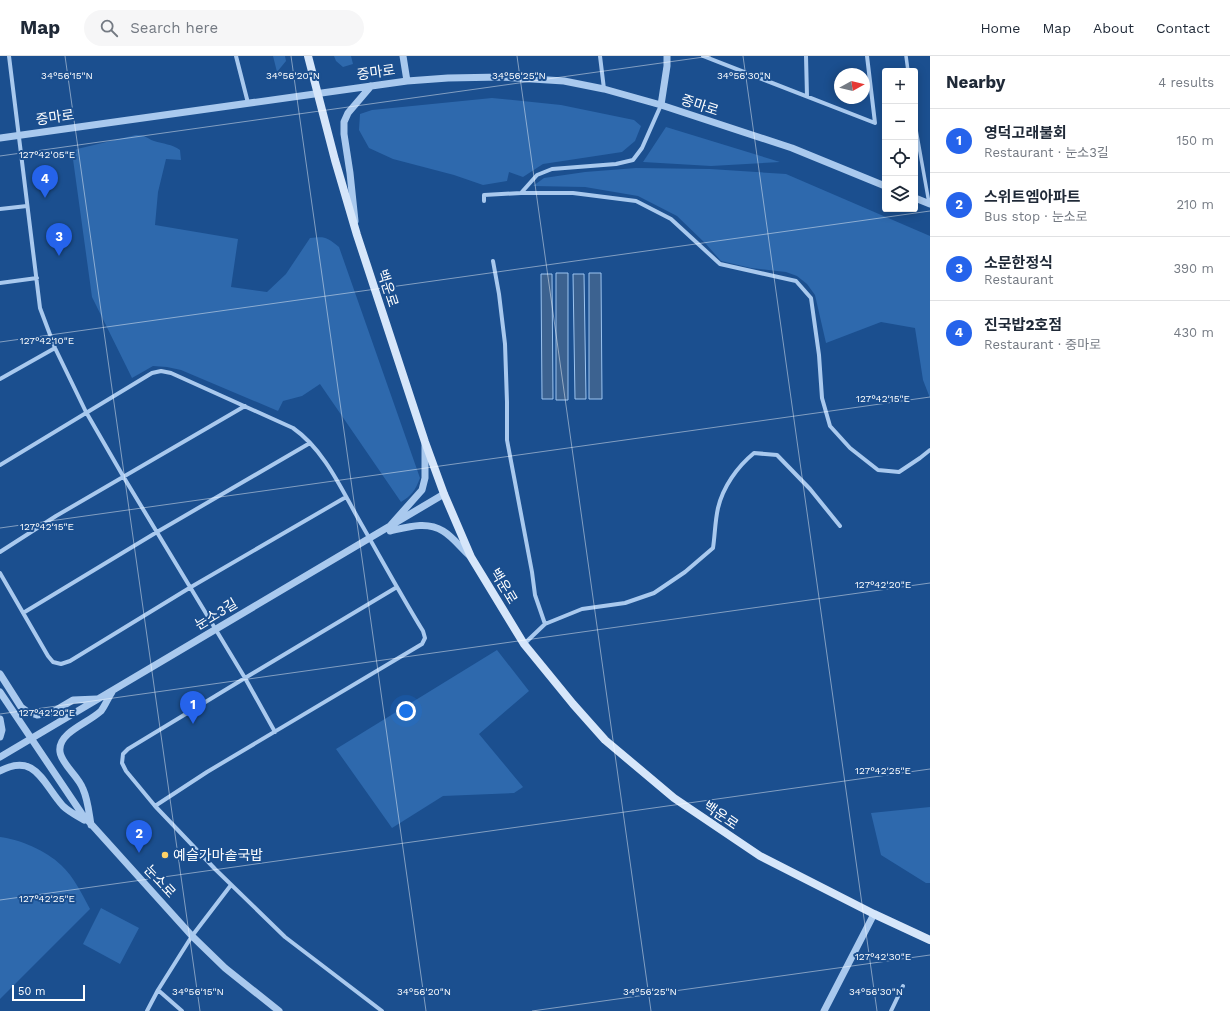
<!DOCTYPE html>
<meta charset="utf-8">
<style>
body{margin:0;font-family:"Work Sans","Noto Sans KR",sans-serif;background:#f6f6f7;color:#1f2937}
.controls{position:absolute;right:12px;top:12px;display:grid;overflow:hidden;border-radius:4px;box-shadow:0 2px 10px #0003}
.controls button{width:36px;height:36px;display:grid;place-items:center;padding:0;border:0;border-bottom:1px solid #e0e1e3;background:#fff;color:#1f2937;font:20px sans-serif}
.compass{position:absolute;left:834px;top:12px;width:36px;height:36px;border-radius:50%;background:#fff;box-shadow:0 2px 10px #0003;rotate:82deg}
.scale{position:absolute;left:12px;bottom:10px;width:73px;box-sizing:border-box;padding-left:4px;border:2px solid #fff;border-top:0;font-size:11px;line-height:14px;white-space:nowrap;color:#fff;-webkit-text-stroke:3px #1b4f8f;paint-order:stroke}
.you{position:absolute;left:406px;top:655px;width:14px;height:14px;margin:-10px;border:3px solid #fff;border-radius:50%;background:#1a73e8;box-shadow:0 0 0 6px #1a73e833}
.badge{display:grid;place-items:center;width:26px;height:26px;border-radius:50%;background:#2563eb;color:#fff;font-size:13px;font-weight:700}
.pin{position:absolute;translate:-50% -33px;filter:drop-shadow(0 1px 2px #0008)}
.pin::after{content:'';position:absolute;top:21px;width:14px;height:12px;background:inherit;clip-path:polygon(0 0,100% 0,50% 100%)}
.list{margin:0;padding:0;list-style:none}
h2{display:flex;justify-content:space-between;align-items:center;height:52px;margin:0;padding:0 16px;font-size:17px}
h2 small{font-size:13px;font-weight:400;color:#747a83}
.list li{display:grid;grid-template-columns:26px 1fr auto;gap:12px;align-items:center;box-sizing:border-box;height:64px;padding:0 16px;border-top:1px solid #e0e1e3}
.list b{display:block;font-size:15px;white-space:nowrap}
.list p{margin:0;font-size:13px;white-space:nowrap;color:#747a83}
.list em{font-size:13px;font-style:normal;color:#747a83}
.icon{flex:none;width:22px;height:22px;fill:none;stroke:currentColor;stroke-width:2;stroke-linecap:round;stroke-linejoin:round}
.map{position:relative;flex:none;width:930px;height:955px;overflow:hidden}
header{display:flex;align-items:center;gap:24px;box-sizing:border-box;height:56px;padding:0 20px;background:#fff;border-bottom:1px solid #e0e1e3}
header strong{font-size:19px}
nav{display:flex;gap:22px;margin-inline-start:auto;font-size:14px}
.search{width:280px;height:36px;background:#f6f6f7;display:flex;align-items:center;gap:10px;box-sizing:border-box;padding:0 14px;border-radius:22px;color:#747a83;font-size:15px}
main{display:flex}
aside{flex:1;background:#fff}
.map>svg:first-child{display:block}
</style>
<header>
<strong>Map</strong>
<div class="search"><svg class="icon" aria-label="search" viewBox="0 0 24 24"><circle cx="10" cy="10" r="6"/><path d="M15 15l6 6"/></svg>Search here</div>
<nav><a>Home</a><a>Map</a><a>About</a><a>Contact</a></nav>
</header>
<main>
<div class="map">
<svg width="930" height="955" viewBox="0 0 930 955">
<rect width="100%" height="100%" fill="#1b4f8f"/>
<path fill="#2e69ad" d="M273 0H285L286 5 277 16Z
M334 0H351L353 8 343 11 336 5Z
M492 42 561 49 634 64 641 70 635 85 622 96 543 108 523 121 509 116 507 125 483 129 454 119 393 103 369 92 359 74 360 58 372 54Z
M666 71 780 106 711 110 643 106Z
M136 79C146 79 146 82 154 85 163 88 172 88 180 94L181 104 166 103 158 136 155 169 238 183 231 231 267 236 286 218 310 182C325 180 327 181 339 191L420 422C415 435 412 439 401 446L320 328 302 340 283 345 278 355 181 314 167 311 153 310 132 322 92 241 72 96 77 93Z
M636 112 710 113 786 118 930 180V342L923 324 915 272 881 266 826 287 815 239 807 228 797 220 786 216 751 212 721 205 706 188 677 160 638 140 585 131 533 130 544 122 585 116Z
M497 594 529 635 479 678 523 731 514 737 443 740 392 772 336 693Z
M930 751V827H926L881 799 871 757Z
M0 781C19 783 47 795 61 809 74 821 82 838 90 853L0 943Z
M101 852 139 872 120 908 83 888Z"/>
<path fill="#3c6290" stroke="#9cc4f0" d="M556 217H568V344H556Z
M589 217H601L602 343H589Z
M541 218H552L553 343H542Z
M573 218H584L586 343H575Z"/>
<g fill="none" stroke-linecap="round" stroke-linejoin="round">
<path stroke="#a9c9ee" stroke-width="3.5" d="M906 0 908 15
M915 68 929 147"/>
<path stroke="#a9c9ee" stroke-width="4" d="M9 0 40 252 55 292 86 356 123 420 245 622 275 676
M236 0 248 47
M600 0 604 33
M703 0 875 67 867 0
M806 0 807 40
M521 137 537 119 552 113 616 108 633 104 642 92 661 49
M484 145V139L521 137H573L636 145 671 163 720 208 796 225 811 242 819 299 822 342 830 370 850 392 878 414 899 416 920 402 930 394
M0 153 27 150
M493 205 499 238 505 288 507 346V384L532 516 535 539 545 568
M0 227 37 222
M0 323 55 292
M0 409 152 317 161 315 171 317 293 372C326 395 343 437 363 471 383 506 402 541 423 575L425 582 422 588 207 716 155 750
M0 496 56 460 245 350
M0 517 48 600 53 606 61 608 70 605 191 531 346 441
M23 557 157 476 310 387
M524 588 545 568 582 553 625 547 654 537 685 516 713 492C715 479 715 465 718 452 723 431 737 411 754 397L777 399 810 433 840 470
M158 934 182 955
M147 955 158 934 192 880 231 829
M382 955 285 881 215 813 155 750 126 715 122 707 123 698 128 693 245 622 397 531
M891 955 903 930"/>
<path stroke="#a9c9ee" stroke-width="7" d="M403 0 407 25
M661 49 667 10V0
M0 82 407 25 448 22 502 21 564 25 604 33 661 49 792 92 885 130
M915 142 930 148
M355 165 350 117 344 78V66L348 57 371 30
M425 388V422L422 434 389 471 390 475C408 471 427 465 443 475 453 481 461 492 469 499
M0 618 21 651 28 656 37 659 51 657 73 644 97 643
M0 636 82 758 192 880 225 912 279 955
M0 663 2 674 0 681
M0 701 444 438
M0 715C36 696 43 728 63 750 68 755 77 760 84 764
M91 769C89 757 88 744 83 733 77 715 45 699 68 678 78 669 91 664 101 655 105 650 108 642 112 636
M824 955 874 858"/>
<path stroke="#d6e6fa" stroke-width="8" d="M308 0 335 104 357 179 425 386 444 438 471 501 524 588 573 648 605 684 674 742 760 800 874 858 930 884"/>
</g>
<path fill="none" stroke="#fff" stroke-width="1" stroke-opacity="0.45" d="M65 0 200 955M291 0 426 955M517 0 651 955M743 0 877 955M0 100 711 0M0 286 930 155M0 472 930 341M0 658 930 527M0 844 930 713M532 955 930 899"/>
<circle fill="#ffd166" stroke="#1b4f8f" stroke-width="1.5" cx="165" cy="799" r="4"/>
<g text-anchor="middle" stroke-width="4" stroke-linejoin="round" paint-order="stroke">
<g font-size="14" fill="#fff" stroke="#1b4f8f">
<text transform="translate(376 16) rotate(-8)" y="5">중마로</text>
<text transform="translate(700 49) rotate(18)" y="5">중마로</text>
<text transform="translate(55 61) rotate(-8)" y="5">중마로</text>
<text transform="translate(388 232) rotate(72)" y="5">백운로</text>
<text transform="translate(504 530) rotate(59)" y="5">백운로</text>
<text transform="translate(216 558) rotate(-31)" y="5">눈소3길</text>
<text transform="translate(721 759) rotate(34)" y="5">백운로</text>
<text transform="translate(160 825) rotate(47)" y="5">눈소로</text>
</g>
<g font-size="14" fill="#fff" stroke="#1b4f8f" text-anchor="start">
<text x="173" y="804">예슬가마솥국밥</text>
</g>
</g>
<g font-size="10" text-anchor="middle" fill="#fff" stroke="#1b4f8f" stroke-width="4" stroke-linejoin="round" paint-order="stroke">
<text x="67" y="23">34°56'15"N</text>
<text x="293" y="23">34°56'20"N</text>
<text x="519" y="23">34°56'25"N</text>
<text x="744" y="23">34°56'30"N</text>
<text x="47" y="102">127°42'05"E</text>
<text x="47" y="288">127°42'10"E</text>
<text x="883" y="346">127°42'15"E</text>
<text x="47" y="474">127°42'15"E</text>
<text x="883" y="532">127°42'20"E</text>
<text x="47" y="660">127°42'20"E</text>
<text x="883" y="718">127°42'25"E</text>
<text x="47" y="846">127°42'25"E</text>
<text x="883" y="904">127°42'30"E</text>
<text x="198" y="939">34°56'15"N</text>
<text x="424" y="939">34°56'20"N</text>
<text x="650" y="939">34°56'25"N</text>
<text x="876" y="939">34°56'30"N</text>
</g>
</svg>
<div class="controls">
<button>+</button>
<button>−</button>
<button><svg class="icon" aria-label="locate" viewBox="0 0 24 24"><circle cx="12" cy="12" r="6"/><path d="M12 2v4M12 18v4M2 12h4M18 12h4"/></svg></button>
<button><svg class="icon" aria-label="layers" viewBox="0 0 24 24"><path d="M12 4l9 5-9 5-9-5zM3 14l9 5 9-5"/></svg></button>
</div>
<svg class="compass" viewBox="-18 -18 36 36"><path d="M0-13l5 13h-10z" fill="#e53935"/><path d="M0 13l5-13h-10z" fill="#747a83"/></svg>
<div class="scale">50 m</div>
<div class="you"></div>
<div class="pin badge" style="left:193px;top:668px">1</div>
<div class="pin badge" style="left:139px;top:797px">2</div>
<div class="pin badge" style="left:59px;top:200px">3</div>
<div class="pin badge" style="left:45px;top:142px">4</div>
</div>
<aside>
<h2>Nearby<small>4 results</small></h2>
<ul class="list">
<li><span class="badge">1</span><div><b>영덕고래불회</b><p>Restaurant · 눈소3길</p></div><em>150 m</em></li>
<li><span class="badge">2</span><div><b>스위트엠아파트</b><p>Bus stop · 눈소로</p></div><em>210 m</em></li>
<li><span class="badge">3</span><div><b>소문한정식</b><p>Restaurant</p></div><em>390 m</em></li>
<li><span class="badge">4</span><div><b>진국밥2호점</b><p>Restaurant · 중마로</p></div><em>430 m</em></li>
</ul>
</aside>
</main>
